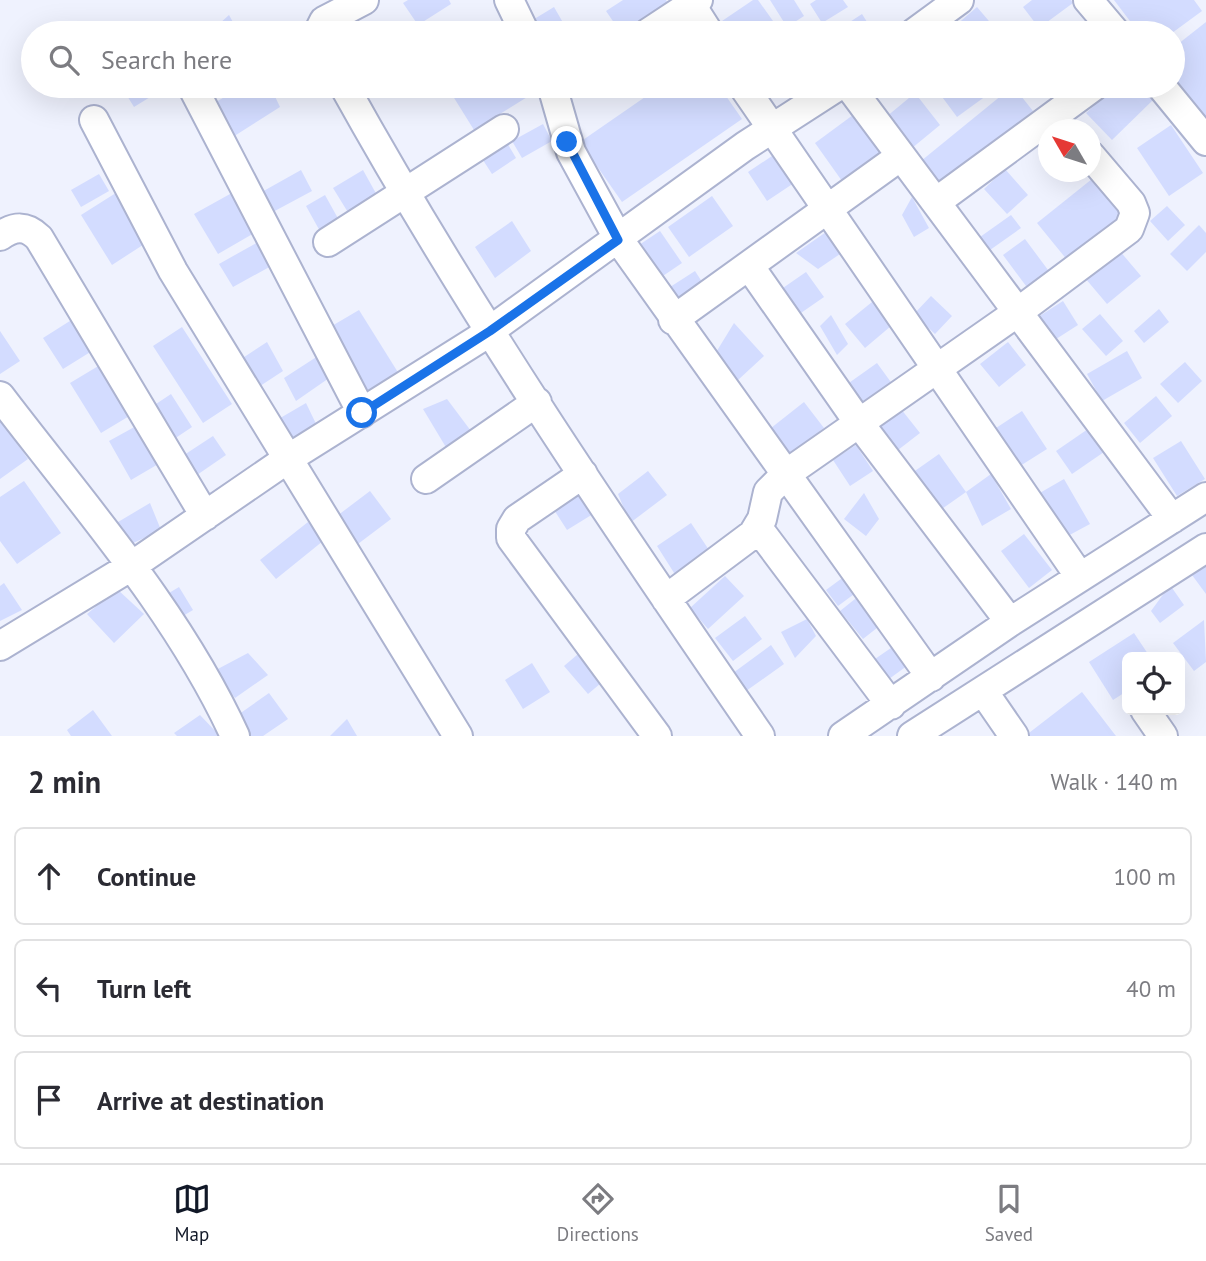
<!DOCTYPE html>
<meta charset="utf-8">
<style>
body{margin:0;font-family:"PT Sans",sans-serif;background:#f2f2f3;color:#2b2b33}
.controls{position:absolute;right:21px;bottom:21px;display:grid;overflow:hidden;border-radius:10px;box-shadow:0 7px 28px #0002}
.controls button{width:63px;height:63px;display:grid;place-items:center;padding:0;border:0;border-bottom:2px solid #e1e1e2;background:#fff;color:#2b2b33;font:35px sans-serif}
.compass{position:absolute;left:1038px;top:119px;width:63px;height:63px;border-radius:50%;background:#fff;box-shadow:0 7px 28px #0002;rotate:309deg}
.stop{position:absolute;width:21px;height:21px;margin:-16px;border:5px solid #1a73e8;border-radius:50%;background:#fff}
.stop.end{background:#1a73e8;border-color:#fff;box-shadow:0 2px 7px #0008}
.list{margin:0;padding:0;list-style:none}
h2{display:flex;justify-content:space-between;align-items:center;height:91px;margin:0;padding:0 28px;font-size:30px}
h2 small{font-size:23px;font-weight:400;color:#7c7c81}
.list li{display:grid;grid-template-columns:46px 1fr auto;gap:21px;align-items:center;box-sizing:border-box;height:98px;margin:0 14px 14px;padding:0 14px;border:2px solid #e1e1e2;border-radius:10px}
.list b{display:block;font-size:26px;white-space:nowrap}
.list em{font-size:23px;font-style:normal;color:#7c7c81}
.icon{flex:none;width:38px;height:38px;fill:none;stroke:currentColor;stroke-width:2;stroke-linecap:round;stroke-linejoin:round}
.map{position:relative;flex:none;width:1206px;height:736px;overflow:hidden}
.search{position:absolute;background:#fff;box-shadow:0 7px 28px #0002;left:21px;right:21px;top:21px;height:77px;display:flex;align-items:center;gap:18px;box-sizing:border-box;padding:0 24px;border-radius:38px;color:#7c7c81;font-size:26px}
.sheet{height:427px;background:#fff}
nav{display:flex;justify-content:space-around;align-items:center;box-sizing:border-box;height:98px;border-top:2px solid #e1e1e2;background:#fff;font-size:19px;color:#7c7c81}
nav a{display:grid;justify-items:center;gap:4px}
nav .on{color:#111827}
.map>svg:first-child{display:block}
</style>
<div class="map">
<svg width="1206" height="736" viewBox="0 0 1206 736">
<rect width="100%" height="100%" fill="#eff2fe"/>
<path fill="#d3dcff" d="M408 0H449L451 4 418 25 403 3Z
M623 0H666L667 2 621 33 606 11Z
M753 0H758L773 21 756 33H731L722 21Z
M770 0H794L804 16 787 27Z
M816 0H843L848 7 822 23 810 4Z
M1032 0H1071L1073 3 1039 28 1023 7Z
M1114 0H1194L1202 11 1172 33H1139Z
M554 7 569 33H538L531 21Z
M977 7 994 27 987 33H947Z
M862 14 874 33H833Z
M229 15 239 33H209Z
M1206 22V124L1173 82V48Z
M121 86H168L134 107Z
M244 86H270L280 107 225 142 207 107Z
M462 86H527L532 94 474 130 451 93Z
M661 86H719L742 119 622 202 580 142Z
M934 86H984L990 93 957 117Z
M1013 86 1033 111 941 186 921 161Z
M1115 86H1140L1153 100 1112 140 1086 113Z
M915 93 940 125 906 153 880 122Z
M853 115 886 160 847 188 815 143Z
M543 124 552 141 522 158 512 141Z
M1171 125 1203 173 1169 196 1137 148Z
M506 141 516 158 492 174 481 157Z
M775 154 794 183 767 201 748 172Z
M1005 169 1028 195 1007 214 984 189Z
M301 170 312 191 271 213 260 193Z
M363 170 378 197 349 214 333 188Z
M99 174 109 191 81 207 71 190Z
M1092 179 1123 218 1068 261 1037 223Z
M239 189 256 232 218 254 194 214Z
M119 191 149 241 112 265 81 215Z
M325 195 340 222 321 233 306 206Z
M712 196 733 226 689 257 668 227Z
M912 197 929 228 914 237 902 215Z
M1167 206 1185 225 1168 241 1150 221Z
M1011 215 1021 228 990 250 980 237Z
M512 221 531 251 495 278 475 247Z
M1199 225 1206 233V252L1187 271 1170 254Z
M660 231 682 263 657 280 636 247Z
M826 232 840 254 818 269 796 253Z
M1025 239 1051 274 1029 290 1003 255Z
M258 242 273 265 233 287 219 264Z
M1119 250 1141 276 1107 304 1085 278Z
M695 271 706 288 678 307 667 289Z
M806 272 824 297 798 315 780 290Z
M931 296 952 316 935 334 914 314Z
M1063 301 1078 325 1053 341 1038 317Z
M872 302 891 326 865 348 845 324Z
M1159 309 1169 322 1144 343 1134 331Z
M359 310 399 374 360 402 325 330Z
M1100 314 1123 341 1106 356 1082 329Z
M831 315 848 344 837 355 820 326Z
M73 319 92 351 63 369 43 338Z
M734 323 764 356 738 380 715 354Z
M182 327 232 404 203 423 153 346Z
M0 331 20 361 0 374Z
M267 342 283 371 248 394 232 365Z
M1008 342 1026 365 999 387 980 364Z
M1127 351 1142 378 1102 401 1087 374Z
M321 354 332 376 296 401 284 378Z
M1185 362 1202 381 1178 403 1160 384Z
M877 363 893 385 861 407 846 385Z
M100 365 131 415 101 433 70 383Z
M171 394 192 427 171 441 150 408Z
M1156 396 1172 416 1140 443 1124 423Z
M447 399 474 435 450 454 423 409Z
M804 402 824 428 786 458 766 432Z
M306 403 319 430 284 449 270 424Z
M901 409 920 433 889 457 870 432Z
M1022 411 1047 449 1020 466 996 428Z
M0 419 28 459 0 479Z
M138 425 160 463 131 480 109 441Z
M1088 429 1104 452 1072 474 1056 451Z
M213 436 226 455 194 477 181 457Z
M1181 441 1205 479 1177 496 1153 458Z
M856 445 873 471 850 486 833 460Z
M939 454 966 492 939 511 912 473Z
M648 471 667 495 630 523 618 494Z
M991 474 1011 509 982 526 966 492Z
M1064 479 1090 524 1064 538 1038 494Z
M24 481 61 533 17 564 0 541V497Z
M575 486 593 514 567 530 549 502Z
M370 491 391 519 350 550 329 522Z
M864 493 879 519 866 536 844 519Z
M150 503 161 530 127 546 113 525Z
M308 522 323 541 276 579 260 560Z
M691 523 711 553 676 576 657 546Z
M1024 534 1052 570 1029 588 1001 551Z
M1206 565V594L1192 575Z
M849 573 861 589 838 606 826 590Z
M725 576 744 596 708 629 690 608Z
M4 583 22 610 0 621V586Z
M1170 585 1184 605 1160 623 1151 611Z
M179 587 193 610 178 619 164 596Z
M117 589 144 614 114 643 87 614Z
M865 591 887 620 863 639 840 611Z
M745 616 762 639 733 661 715 638Z
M807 619 816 636 795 658 781 632Z
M1204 620 1206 662 1194 671 1173 643Z
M1134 633 1150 657H1127V691L1113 700 1089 662Z
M901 641 915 660 889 679 875 659Z
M771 645 784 664 746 691 733 673Z
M584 649 607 678 588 694 564 666Z
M248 653 268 675 235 698 214 671Z
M532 663 550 692 523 709 505 680Z
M1082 692 1116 736H1025Z
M269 693 288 719 263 736H248L235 717Z
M93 710 112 736H71L67 730Z
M200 715 220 736H177L174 733Z
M347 719 357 736H330Z"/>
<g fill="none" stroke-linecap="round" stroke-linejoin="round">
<g stroke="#acb3d0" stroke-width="32">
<path id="minor" d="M509 0 525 33
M688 0 709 33
M1088 0 1116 33
M318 33 324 21 364 0
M648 33 698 0
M914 33 959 0
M192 86 362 413
M344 86C469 311 614 524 760 736
M552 86 571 152 619 240 931 677
M743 86 1080 577
M849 86 1172 519
M1161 86 1206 141
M94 120 173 271 458 736
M936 202 1094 86
M0 236C15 226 26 225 39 238L205 516
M328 242 504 129
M750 267 859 423 1010 622
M673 320 901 156
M0 396C82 504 178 611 235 736
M583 474 517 519 511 529V538L657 736
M426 479 537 402
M758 528 891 705
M666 599 753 534 762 519 768 492 786 474 1018 312 1129 229 1135 213 1131 203 1091 156
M0 646 130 567 286 460 477 340 745 146 838 86
M983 691 1014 736
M1145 710 1163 736
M843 736 1010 622 1206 497
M912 736 1206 548"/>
</g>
<use href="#minor" stroke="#fff" stroke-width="28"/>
</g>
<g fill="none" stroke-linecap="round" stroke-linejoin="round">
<path stroke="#1a73e8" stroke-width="9" d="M362 413 490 331 618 240 567 142"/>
</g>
</svg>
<div class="controls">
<button><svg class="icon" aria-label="locate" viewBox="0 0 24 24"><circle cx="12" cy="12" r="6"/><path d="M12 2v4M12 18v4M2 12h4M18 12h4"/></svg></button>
</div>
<svg class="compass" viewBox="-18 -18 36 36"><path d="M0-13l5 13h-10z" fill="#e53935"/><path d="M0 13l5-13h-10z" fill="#7c7c81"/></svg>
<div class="stop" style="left:362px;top:413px"></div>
<div class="stop end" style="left:567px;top:142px"></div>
<div class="search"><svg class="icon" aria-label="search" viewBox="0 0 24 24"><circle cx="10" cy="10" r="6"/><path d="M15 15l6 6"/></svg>Search here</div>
</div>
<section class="sheet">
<h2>2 min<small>Walk · 140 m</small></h2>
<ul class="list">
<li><svg class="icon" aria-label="ahead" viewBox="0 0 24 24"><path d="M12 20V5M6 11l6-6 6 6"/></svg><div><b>Continue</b></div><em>100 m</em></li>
<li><svg class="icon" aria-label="left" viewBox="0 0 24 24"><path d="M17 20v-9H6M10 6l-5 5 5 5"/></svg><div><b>Turn left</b></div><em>40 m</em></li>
<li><svg class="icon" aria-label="arrive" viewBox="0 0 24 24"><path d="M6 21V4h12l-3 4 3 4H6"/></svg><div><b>Arrive at destination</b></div></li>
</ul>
</section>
<nav>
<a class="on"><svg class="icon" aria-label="map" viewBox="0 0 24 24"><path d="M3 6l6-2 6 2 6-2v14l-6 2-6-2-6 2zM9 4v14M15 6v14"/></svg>Map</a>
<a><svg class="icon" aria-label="directions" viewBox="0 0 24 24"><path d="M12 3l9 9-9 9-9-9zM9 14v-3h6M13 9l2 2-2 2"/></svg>Directions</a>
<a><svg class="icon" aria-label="saved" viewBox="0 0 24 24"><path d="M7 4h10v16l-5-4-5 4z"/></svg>Saved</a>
</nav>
